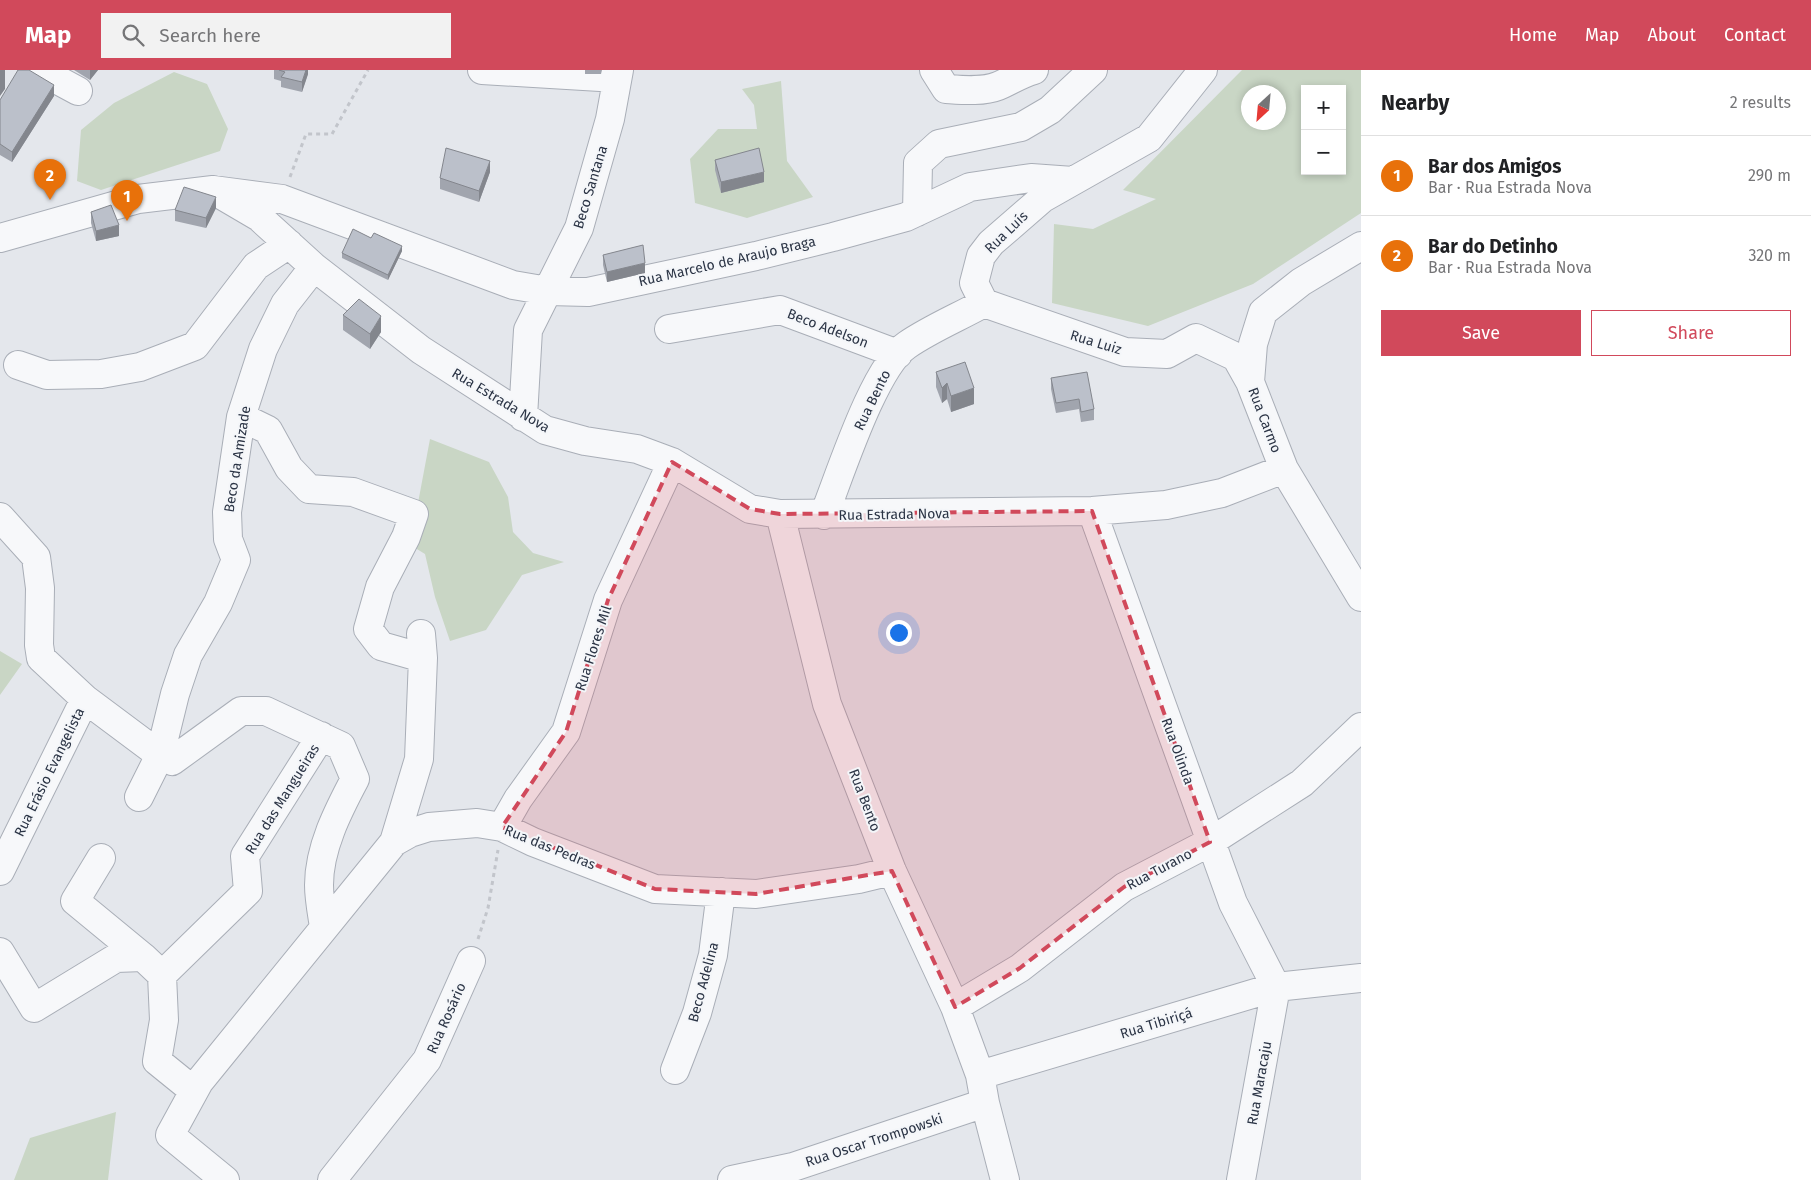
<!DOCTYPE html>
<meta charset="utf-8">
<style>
body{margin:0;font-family:"Fira Sans",sans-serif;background:#f2f2f2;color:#202124}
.controls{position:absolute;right:15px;top:15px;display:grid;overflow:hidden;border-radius:0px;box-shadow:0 2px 8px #0003}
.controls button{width:45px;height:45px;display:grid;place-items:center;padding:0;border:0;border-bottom:1px solid #e0e0e0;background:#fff;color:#202124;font:25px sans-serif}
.compass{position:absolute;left:1241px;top:15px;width:45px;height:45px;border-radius:50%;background:#fff;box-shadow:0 2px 8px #0003;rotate:206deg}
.you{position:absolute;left:898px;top:562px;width:18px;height:18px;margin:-12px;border:4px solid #fff;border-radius:50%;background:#1a73e8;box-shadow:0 0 0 8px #1a73e833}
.badge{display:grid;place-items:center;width:32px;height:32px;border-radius:50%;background:#d1495b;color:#fff;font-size:16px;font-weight:700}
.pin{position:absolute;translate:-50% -41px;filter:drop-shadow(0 1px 2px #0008)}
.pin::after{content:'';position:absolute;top:26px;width:18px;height:15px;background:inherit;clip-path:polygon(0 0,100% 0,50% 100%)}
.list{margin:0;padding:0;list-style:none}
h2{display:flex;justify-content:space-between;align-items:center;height:65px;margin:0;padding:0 20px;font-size:21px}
h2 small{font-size:16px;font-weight:400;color:#757577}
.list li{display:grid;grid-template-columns:32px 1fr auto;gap:15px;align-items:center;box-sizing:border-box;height:80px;padding:0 20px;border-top:1px solid #e0e0e0}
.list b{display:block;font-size:19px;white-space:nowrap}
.list p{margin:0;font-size:16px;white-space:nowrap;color:#757577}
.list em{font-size:16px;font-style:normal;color:#757577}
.actions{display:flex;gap:10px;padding:15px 20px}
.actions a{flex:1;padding:11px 0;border:1px solid #d1495b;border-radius:0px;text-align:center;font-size:18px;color:#d1495b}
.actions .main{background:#d1495b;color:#fff}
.icon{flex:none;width:28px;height:28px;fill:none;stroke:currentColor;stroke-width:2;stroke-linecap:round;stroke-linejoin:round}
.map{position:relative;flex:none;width:1361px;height:1110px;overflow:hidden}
header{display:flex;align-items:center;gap:30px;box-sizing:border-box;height:70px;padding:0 25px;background:#d1495b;color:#fff}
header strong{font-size:24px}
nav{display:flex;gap:28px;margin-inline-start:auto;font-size:18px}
.search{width:350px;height:45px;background:#f2f2f2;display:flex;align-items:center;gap:12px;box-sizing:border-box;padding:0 18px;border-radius:0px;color:#757577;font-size:19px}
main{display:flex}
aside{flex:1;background:#fff}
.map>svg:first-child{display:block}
</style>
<header>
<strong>Map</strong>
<div class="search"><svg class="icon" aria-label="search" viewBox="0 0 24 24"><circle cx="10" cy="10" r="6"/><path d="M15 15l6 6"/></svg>Search here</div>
<nav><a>Home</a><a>Map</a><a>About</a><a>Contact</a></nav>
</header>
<main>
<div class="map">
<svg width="1361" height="1110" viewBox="0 0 1361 1110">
<rect width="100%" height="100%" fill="#e4e7ec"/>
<path fill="#c9d6c5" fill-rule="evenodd" d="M1242 0H1361V143L1253 214 1148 256 1052 233 1054 154 1093 159 1156 129 1123 120ZM1305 19H1342V101H1305ZM1248 22H1278V52H1248Z
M174 2 207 14 228 59 220 81 101 120 77 111 81 60 114 33Z
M781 11 787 91 813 127 747 148 695 133 690 89 718 59H757L754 35 742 19Z
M430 369 489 392 508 427 513 462 533 483 564 492 522 505 486 560 450 571 435 527 425 484 407 473 418 433Z
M0 581 22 594 0 625Z
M116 1042 108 1110H14L30 1068Z"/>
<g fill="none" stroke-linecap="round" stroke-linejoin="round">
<g stroke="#a9aeb7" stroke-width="30">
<path id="minor" d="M39 0 78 21
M482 0 617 8
M934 0 946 19C962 20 983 22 998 16 1010 11 1020 4 1034 0
M213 120 259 147 314 197 421 280 545 360 585 371 637 379 672 392 750 439 780 444 1092 441 1166 435 1222 423 1284 399
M917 142 918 93 939 74 1021 57 1050 40 1093 0
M0 168 138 129 213 120 282 129 513 215 548 221 588 222 756 186 833 167 906 147 970 117 1031 108 1073 111
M1361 176 1301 212 1263 242 1253 274 1250 312 1284 399 1361 527
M984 233 974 213 981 186 991 173 1043 128 1149 68 1203 0
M984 233 1125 282 1167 284 1196 268 1236 287 1250 312
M669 259 780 240 898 284
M18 295 47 305 101 304 140 297 195 276 256 196 289 174
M241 347 268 360 289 398 309 419 353 422 414 444 406 467 380 517 368 559 381 576 423 588
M523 347 528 260 579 158 610 49 619 0
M1092 441 1233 833 1276 917 1241 1110
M780 444 827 634 892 801 955 937 980 1005 985 1033 1005 1110
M824 445C840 405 874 297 907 275 930 259 959 247 984 233
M0 447 36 487 40 518 39 575 41 588 85 629 160 685 172 691 241 641H266L341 676 355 709C338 741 319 778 319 815 319 829 322 844 324 857
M139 727 160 685 175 624 188 585 218 533 236 490 228 469 227 442 241 347 263 279 285 234 314 197
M502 757 518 729 566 662 608 530 672 392
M394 772 419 689 423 588 421 564
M101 788 75 831 143 887
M0 801 85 629
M0 882 34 938 116 888 143 887 162 905 164 950 157 991 194 1021
M162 905 248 821 245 786 321 666
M955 937 1020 898 1124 817 1210 772 1302 713 1361 657
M675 1000 697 943 713 885 721 822
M980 1005 1276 917 1361 908
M225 1110 170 1065 199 1012 394 772 410 763 429 757 477 753 502 757 533 772 655 819 756 824 859 809 892 801
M332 1110 427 990 471 891
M732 1110 793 1097 985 1033"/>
</g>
<path stroke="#c2c5cb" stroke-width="3" stroke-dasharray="4 4" stroke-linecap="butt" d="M290 107 306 64H332L368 0
M478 869 488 838 498 780"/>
<use href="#minor" stroke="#f7f8fa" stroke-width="28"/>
</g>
<path fill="#a1a5ae" d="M74 0H98L90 10Z
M274 0H308V4L302 22 281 17V11L274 9Z
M585 0H602L601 4H585Z
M54 26 12 92 0 85V30Z
M715 90 764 112 721 123 715 100Z
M490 102 479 132 440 119V108Z
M216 138 206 158 175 151V140Z
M91 142 119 166 96 171 91 153Z
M402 181 388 210 342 188V183Z
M603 185 645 203 607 212 603 195Z
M343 245 381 262 370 279 343 260Z
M936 302 974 334 951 342 947 329 942 333 936 317Z
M1051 308 1094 339V350L1081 352 1079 339 1056 343 1051 319Z"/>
<path fill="#83868d" d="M0 0H5V19L0 26Z
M90 0H98L90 10Z
M306 0H308V4L302 22V12Z
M54 15V26L12 92V82Z
M490 91V102L479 132V121Z
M764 102V112L721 123V112Z
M216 127V138L206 158V148Z
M119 155V166L96 171V161Z
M402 176V181L388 210V205Z
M645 193V203L607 212V202Z
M381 246V262L370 279V264Z
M947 313V329L942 333V318Z
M974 318V334L951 342V326Z"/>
<path fill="#bbc0ca" stroke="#83868d" d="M18 0H29L54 15 12 82 0 74V30Z
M279 0H306L302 12 281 7 285 2Z
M446 78 490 91 479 121 440 108Z
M759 78 764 102 721 112 715 90Z
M184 117 216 127 206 148 175 140Z
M111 135 119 155 96 161 91 142Z
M353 159 371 168 374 163 402 176 388 205 342 183Z
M643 175 645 193 607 202 603 185Z
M359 229 381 246 370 264 343 245Z
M965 292 974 318 951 326 947 313 942 318 936 302Z
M1087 302 1094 339 1081 342 1079 329 1056 333 1051 308Z"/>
<path fill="#d1495b" fill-opacity="0.2" stroke="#d1495b" stroke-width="4" stroke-dasharray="10 6" stroke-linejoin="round" d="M672 392 750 439 780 444 1092 441 1210 772 1124 817 1020 898 955 937 892 801 756 824 655 819 502 757 566 662 608 530Z"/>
<g text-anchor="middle" stroke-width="4" stroke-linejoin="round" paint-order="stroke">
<g font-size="14" fill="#2b3445" stroke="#f4f6f9">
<text transform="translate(590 117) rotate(-73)" y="5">Beco Santana</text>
<text transform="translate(1006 162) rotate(-44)" y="5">Rua Luís</text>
<text transform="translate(727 191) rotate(-13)" y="5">Rua Marcelo de Araujo Braga</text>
<text transform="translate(828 258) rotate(21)" y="5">Beco Adelson</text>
<text transform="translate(1096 272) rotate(17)" y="5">Rua Luiz</text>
<text transform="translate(501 330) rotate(31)" y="5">Rua Estrada Nova</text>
<text transform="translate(872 330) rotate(-64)" y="5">Rua Bento</text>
<text transform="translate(1265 350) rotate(69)" y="5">Rua Carmo</text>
<text transform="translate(237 389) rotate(-81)" y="5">Beco da Amizade</text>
<text transform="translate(894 444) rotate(-1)" y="5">Rua Estrada Nova</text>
<text transform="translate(593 578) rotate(-72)" y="5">Rua Flores Mil</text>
<text transform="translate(1178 681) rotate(70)" y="5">Rua Olinda</text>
<text transform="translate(49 702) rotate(-64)" y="5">Rua Erásio Evangelista</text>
<text transform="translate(282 729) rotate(-58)" y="5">Rua das Mangueiras</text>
<text transform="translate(865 730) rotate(69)" y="5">Rua Bento</text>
<text transform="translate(550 777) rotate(22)" y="5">Rua das Pedras</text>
<text transform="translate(1159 799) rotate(-28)" y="5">Rua Turano</text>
<text transform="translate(703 912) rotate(-75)" y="5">Beco Adelina</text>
<text transform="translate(446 948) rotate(-66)" y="5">Rua Rosário</text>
<text transform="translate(1156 953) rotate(-17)" y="5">Rua Tibiriçá</text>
<text transform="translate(1259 1013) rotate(-80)" y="5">Rua Maracaju</text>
<text transform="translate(874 1070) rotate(-18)" y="5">Rua Oscar Trompowski</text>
</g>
</g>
</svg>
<div class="controls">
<button>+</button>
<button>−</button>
</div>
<svg class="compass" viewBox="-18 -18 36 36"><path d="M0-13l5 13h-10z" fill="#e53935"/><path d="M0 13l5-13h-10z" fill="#757577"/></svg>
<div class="you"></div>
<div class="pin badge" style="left:127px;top:151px;background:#e8710a">1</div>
<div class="pin badge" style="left:50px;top:130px;background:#e8710a">2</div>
</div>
<aside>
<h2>Nearby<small>2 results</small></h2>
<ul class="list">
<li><span class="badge" style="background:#e8710a">1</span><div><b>Bar dos Amigos</b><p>Bar · Rua Estrada Nova</p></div><em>290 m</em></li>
<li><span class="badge" style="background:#e8710a">2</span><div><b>Bar do Detinho</b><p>Bar · Rua Estrada Nova</p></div><em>320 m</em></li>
</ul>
<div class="actions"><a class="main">Save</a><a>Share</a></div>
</aside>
</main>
